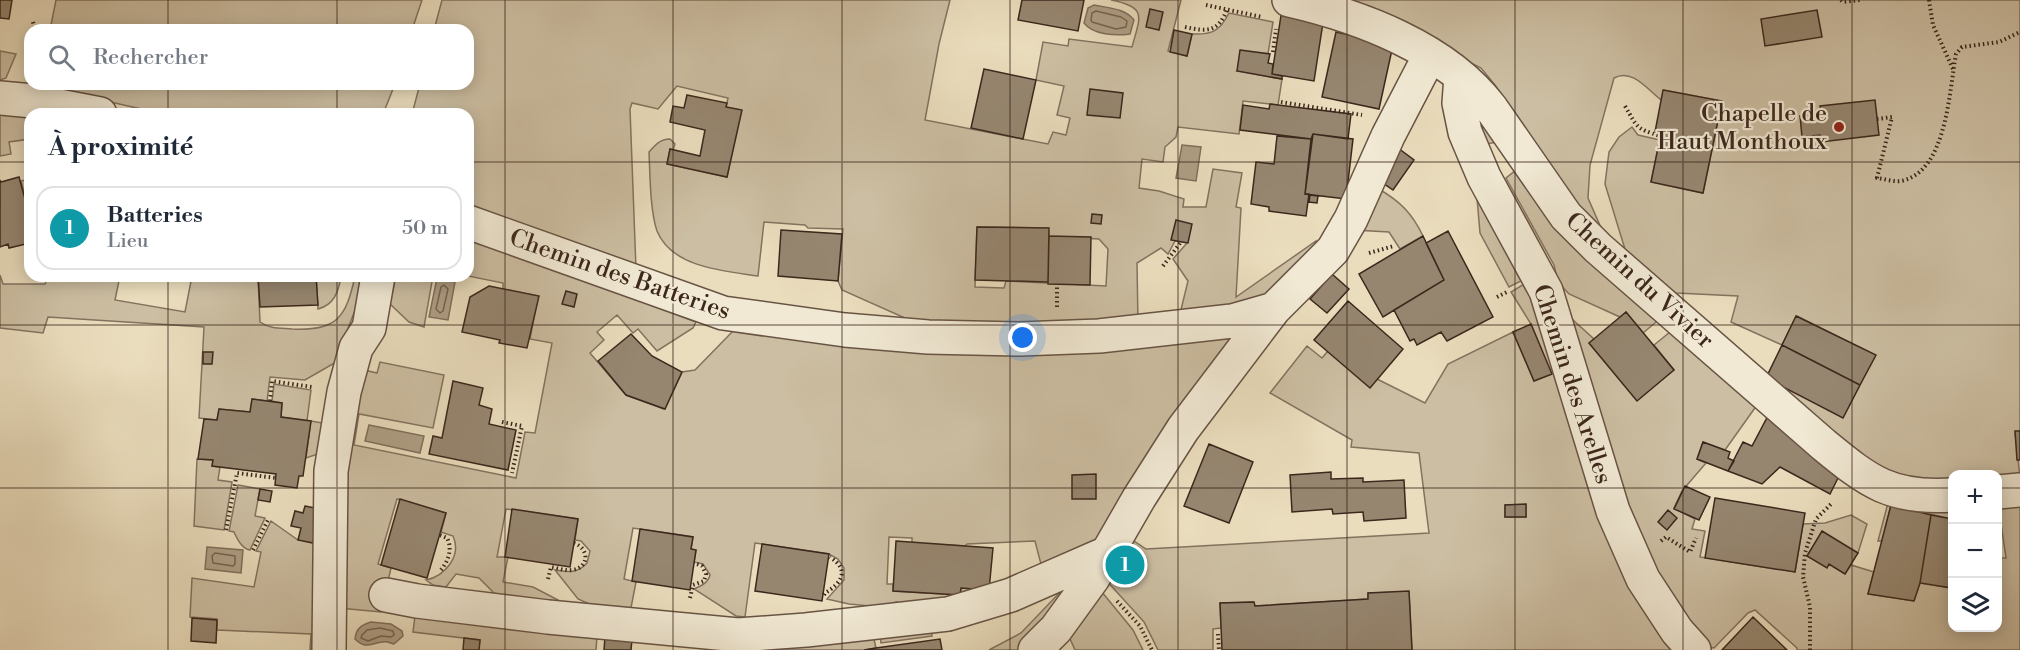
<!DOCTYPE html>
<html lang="fr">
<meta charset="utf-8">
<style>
body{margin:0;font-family:"Libre Bodoni",serif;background:#f6f6f7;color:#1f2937}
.controls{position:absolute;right:18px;bottom:18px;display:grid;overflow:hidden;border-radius:12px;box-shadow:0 3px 15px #0003}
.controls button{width:54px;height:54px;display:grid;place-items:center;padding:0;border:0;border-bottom:2px solid #e0e1e3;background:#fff;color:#1f2937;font:30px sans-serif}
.you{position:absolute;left:1023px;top:338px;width:21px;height:21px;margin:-15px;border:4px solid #fff;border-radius:50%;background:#1a73e8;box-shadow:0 0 0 9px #1a73e833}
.badge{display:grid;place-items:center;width:39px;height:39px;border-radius:50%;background:#b45309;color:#fff;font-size:20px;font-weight:700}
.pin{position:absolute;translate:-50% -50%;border:3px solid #fff;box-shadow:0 2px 6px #0006}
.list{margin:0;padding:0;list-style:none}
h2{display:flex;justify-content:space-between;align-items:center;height:78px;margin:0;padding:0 24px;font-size:26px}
h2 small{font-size:20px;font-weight:400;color:#747a83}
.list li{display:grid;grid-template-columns:39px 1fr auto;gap:18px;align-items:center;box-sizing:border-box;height:84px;margin:0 12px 12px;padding:0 12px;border:2px solid #e0e1e3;border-radius:18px}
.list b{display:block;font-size:22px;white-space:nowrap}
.list p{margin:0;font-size:20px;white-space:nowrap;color:#747a83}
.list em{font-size:20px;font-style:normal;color:#747a83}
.icon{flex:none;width:33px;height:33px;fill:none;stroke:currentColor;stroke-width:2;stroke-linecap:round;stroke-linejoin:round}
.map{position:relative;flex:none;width:2020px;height:650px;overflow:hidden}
.search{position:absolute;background:#fff;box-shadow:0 3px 15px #0003;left:24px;top:24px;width:450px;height:66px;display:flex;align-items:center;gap:15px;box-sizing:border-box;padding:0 21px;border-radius:18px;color:#747a83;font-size:22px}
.panel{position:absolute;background:#fff;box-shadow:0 3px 15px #0003;left:24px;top:108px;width:450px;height:174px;border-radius:18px}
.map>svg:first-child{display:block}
</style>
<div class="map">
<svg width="2020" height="650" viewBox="0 0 2020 650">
<rect width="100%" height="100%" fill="#eaddbd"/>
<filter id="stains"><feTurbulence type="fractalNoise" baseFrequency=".00333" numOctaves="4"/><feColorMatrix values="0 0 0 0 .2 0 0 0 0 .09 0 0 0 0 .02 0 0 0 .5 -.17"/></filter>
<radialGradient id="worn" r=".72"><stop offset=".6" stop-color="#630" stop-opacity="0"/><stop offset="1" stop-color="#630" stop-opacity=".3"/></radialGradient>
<path fill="#ccbea2" stroke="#84725f" stroke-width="1.5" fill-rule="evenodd" d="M56 0H422L412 30H50Z
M442 0H950L939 44 925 120 1048 144 1053 132 1066 135 1070 118 1057 115 1064 86 1036 80 1043 42 1068 46 1069 39 1132 47C1140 17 1148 7 1111 0H1181L1168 51 1187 56 1192 34C1212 35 1220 31 1229 13L1273 22 1268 54 1237 71 1282 79 1278 105 1243 101 1239 134 1178 127 1176 137 1165 147 1163 162 1142 159 1139 188 1159 191 1184 199 1183 207H1206L1213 169 1242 173 1236 207 1241 208 1236 297 1316 241V252L1266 295 1178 322 1188 281 1173 259 1187 243 1175 241 1168 254 1161 248 1137 263 1138 324 925 327 842 290 838 281 843 229 808 228 805 225 764 222 758 276C725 271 672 268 657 231 650 211 650 174 649 152 655 145 660 139 670 139L675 144 673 150H670L667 164 727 177 741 110 726 107 728 98 677 86 658 109 632 103 630 109 636 269 468 204V114H412L420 84H468V30H434ZM977 227 1048 228 1049 236 1099 239 1108 249 1106 286 1006 281 1004 288 975 287Z
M1325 0H2020V431L2015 432 2020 477 1998 483V474H1952V485L1889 478 1766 378 1843 417 1875 355 1797 316 1782 345 1731 322 1738 296 1676 293 1666 290 1628 259 1605 184 1609 152 1619 137 1632 127 1638 135 1660 140 1651 182 1703 193 1722 101 1664 90 1661 100C1647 89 1632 68 1614 78L1590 165 1588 198 1602 230 1578 210 1551 171 1495 85 1481 68 1394 23Z
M0 51 16 54 6 78 0 80Z
M40 84H395L383 114H163L40 86Z
M0 108 30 114V139L9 142 11 154 0 156Z
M1478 121H1484L1662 317 1643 333 1626 312 1620 317 1569 294 1558 282 1554 265 1506 178 1516 170 1499 142 1485 144Z
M30 179V217L21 181Z
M1377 188C1400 201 1412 213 1423 236L1400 249 1389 232 1354 230Z
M1480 194 1527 278 1509 287 1480 233 1477 198Z
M468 239 565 272 696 322 693 328 657 351 638 329 633 333 617 315 597 332 604 340 590 353 626 395 664 409 682 372 695 370 732 332 745 322 1241 330 1108 536 1042 568 1035 541 967 544 965 546 912 543V538L889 537 887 584H893V591L960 595 961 588 989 590 898 606 897 602 892 603V608L849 604 827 599 844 580V568L838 559 829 554 755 543 745 617 736 616 694 589C701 586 708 583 710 575L703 564 694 562 696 550 691 549 693 537 633 528 624 579 636 582 630 613 596 607 578 599 555 570C568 572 577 574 587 563L590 551 581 541 575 540 578 519 506 509 497 557H508L503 582 533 587 558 600 557 607 500 599 479 578 456 574 446 587 433 585 426 580C445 576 462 556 453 536L441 532 446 513 397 499 378 564 391 568 381 612 339 608V509L360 369 377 373 380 362 444 375 433 428 359 414 354 445 516 478 525 432 535 433 552 343 530 339 538 296 503 289V283L468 276Z
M0 275 3 284H45L48 276H120L115 300 185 312 192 276H258L260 322C270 329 280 328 292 329 337 331 346 318 355 276H364L359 300 340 349 338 361 305 380 270 377 267 401 252 399 250 412 219 409 217 420 199 418 204 327 48 317 43 333 0 328Z
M316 276H341V278C338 292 334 305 318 309Z
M396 276H433L424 327 409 322 390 304Z
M1529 281 1673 650H1412L1409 592 1368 593V599L1255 606 1253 602 1220 603 1221 628 1213 629V650H1158L1144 622 1104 578 1128 537 1146 549 1429 533 1419 453 1351 447 1352 440 1270 393 1307 346 1322 358 1328 351 1377 379 1425 403 1448 364 1513 332 1534 381 1551 374 1531 324 1511 292ZM1505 505H1526V517H1505Z
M1562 310 1594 339 1589 343 1637 400 1674 370 1654 345 1675 328 1757 405 1725 450 1703 442 1697 459 1706 463 1682 491 1674 508 1695 519 1692 529 1705 531 1700 557 1795 572 1803 524 1825 523 1851 515 1867 524 1858 553 1822 532 1807 556 1827 567 1829 564 1845 574 1851 565 1874 572 1868 594 1914 601 1920 583 1952 588V628H1998V558H2006L1998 504 2020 503V650H1797V648L1755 610 1748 613 1714 648 1702 646 1636 544Z
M274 384 311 390 307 421 281 417 282 403 272 401Z
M311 421 328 424 324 452 306 458Z
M197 459 213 460 212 466 220 467 218 480 232 482 224 530 194 526Z
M238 485 260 489 255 516 265 518 250 550C242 549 237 539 234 532L229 531Z
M1889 499 1952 506V519L1891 505 1882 541H1878Z
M320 509 321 650H310L311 634 217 630V619L190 617 192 578 254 587 261 552 256 551 271 521 298 540Z
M1097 586 1133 630 1143 650H1075L1067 632Z
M1065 587 1069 590 1023 650H989L1021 633Z
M415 616 597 636 596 650H479L480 640 413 632Z
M931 627 932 636 881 643 880 634Z
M873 635 876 648 864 650H712V645Z"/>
<path fill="#af9f86" stroke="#816f5c" stroke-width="1.5" d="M1094 5C1108 8 1125 8 1134 20L1130 34C1116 36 1093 35 1084 23L1088 8Z
M1182 145 1201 147 1196 181 1176 178Z
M437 278 455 282 448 320 429 317Z
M369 425 424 436 420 453 365 441Z
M207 547 243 550 241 573 205 569Z
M371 622 391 624 402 631 403 636 394 644C390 643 387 641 383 642 371 643 366 650 355 639 356 629 361 625 371 622Z"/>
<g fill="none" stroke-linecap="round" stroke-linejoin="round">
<path stroke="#766351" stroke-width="1.5" d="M1096 11 1121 17 1127 21 1126 27 1116 29 1092 22 1091 20 1092 13Z
M444 285 448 289 443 311 440 313 436 309 441 287Z
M215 553 235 556V564L233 566 213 563 212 556Z
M380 628 393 631 394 635 391 637 381 636 368 641 361 638 362 635 367 630Z"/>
</g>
<path fill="#968670" stroke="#3c271c" stroke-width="1.5" d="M0 0H12L9 19 0 18Z
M1022 0H1084L1078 31 1018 20Z
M1150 9 1163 12 1159 30 1146 27Z
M1282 9 1324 16 1314 81 1272 74Z
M1817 10 1822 37 1765 46 1761 19Z
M1174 30 1192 34 1187 56 1170 52Z
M1336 32 1393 45 1379 109 1322 97Z
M1240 50 1270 54 1268 63 1273 64 1272 74 1282 76V79L1237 71Z
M984 69 1036 80 1023 139 971 128Z
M1090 89 1123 93 1120 118 1087 115Z
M1663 90 1722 101 1703 193 1651 182 1661 133 1655 132Z
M687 95 727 103 726 107 742 110 727 177 667 164 670 149 700 156 705 130 670 122 673 106 684 108Z
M1875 100 1879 135 1821 142 1820 135 1802 137 1800 116 1821 114 1820 106Z
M1270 104 1351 114 1348 139 1313 134 1311 139 1240 130 1243 105 1269 109Z
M1313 134 1353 139 1346 199 1305 194Z
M1277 136 1311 139 1305 194H1309L1306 216 1269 211V207L1251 204 1256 162 1274 164Z
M1398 148 1414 160 1393 190 1377 179Z
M19 177 30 217V243L9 248 8 244 0 247V180L1 182Z
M1310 195 1318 196 1317 203 1309 202Z
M1092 214 1102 215 1101 224 1091 223Z
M1176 220 1192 224 1188 243 1171 240Z
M977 227 1049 228 1048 282 975 280Z
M781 230 842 234 838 281 778 276Z
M1448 231 1493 317 1447 341 1441 332 1417 345 1414 339 1410 341 1394 310 1444 280 1426 243Z
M1049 236 1091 237 1090 285 1048 284Z
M1423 236 1444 280 1383 317 1359 274Z
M1332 274 1349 289 1327 313 1310 299Z
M258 276H316L318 305 260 307Z
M489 286 539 296 527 348 499 343 500 340 462 332 470 297Z
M566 291 577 294 574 307 562 304Z
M1348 301 1403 349 1370 388 1314 340Z
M1626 312 1674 370 1637 401 1589 343Z
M1796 316 1876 355 1860 385 1782 345Z
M1531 324 1552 374 1534 381 1513 332Z
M631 334 652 356 682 372 665 409 626 395 598 361Z
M1782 345 1860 385 1843 418 1766 378Z
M203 352H213L212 364H203Z
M453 381 483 388 479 405 492 409 489 424 516 430 508 470 429 454 433 436 442 438Z
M252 399 282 403 281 417 311 421 303 476H299L297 488 275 485 276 474 212 466 213 460 198 459 204 419 217 420 219 409 250 412Z
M1770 412 1840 474 1830 494 1780 467 1762 484 1728 471 1743 442 1752 446Z
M2015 431H2020V460H2017Z
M1703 442 1730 452 1728 458 1734 461 1728 471 1697 459Z
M1209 444 1253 462 1229 523 1184 506Z
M1331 472V479L1363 478V482L1404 480 1406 518 1364 521 1363 512 1333 514 1332 509 1292 512 1290 475Z
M1096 474V499H1072V475Z
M1685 486 1710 497 1699 520 1674 509Z
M260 489 272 491 270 502 258 500Z
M1715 498 1805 513 1795 572 1705 558Z
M400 499 446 513 427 578 381 565Z
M1526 504V517H1505V505Z
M1891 505 1931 515 1920 583 1914 601 1868 594Z
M305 506 320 509 313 543 298 540 301 528 291 526 295 511 303 513Z
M512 509 578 519 570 567 505 557Z
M1668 510 1677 518 1667 530 1658 522Z
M1931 515 1952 519V588L1920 583Z
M640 529 693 537 691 549 696 550 690 590 632 581Z
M1822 531 1858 553 1845 574 1829 564 1827 568 1807 556Z
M896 541 993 548 989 590 961 588 960 595 893 591Z
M762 544 829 554 822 601 755 591Z
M1126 553 1136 559 1126 577 1115 570Z
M1409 591 1412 650H1222L1220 603 1254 602 1255 606 1368 599V593Z
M1753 617 1787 650H1722Z
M192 618 217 620 216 643 191 641Z
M605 637 632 639 631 650H604Z
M464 638 480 640 479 650H463Z
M940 639 942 650H864L876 648Z"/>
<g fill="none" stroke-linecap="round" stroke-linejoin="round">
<g stroke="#685444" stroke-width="36">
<path id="minor" d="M1289 0C1359 16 1446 48 1491 108L1566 216 1598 248 1824 445C1869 482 1891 499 1952 495
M1461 77 1459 103 1465 132 1484 177 1546 291 1613 511 1643 579 1677 631 1694 650
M0 98 33 101 100 114
M468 222 723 313 845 330 928 337 1020 339 1099 336 1232 321 1274 309
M1998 492 2020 490
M386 595 417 601 548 617 738 635 806 630 948 614 1011 595 1107 553
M329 650 331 471 344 392 356 348 369 328 378 276
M1035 650 1056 629 1093 578 1139 498 1183 429 1274 309 1333 250 1351 219 1388 136 1430 55"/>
</g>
<path stroke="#3c271c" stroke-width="4" stroke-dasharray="1.5 3" stroke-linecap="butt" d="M1841 0 1843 2 1860 0
M1929 0 1933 25 1953 69
M1206 5 1262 17
M33 22 35 30
M1185 27C1207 32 1219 32 1227 9
M1273 52 1276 29
M1281 102 1362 115
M1625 106C1638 128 1635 128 1660 136
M1877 119 1892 117 1877 178C1885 179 1893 182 1901 181 1947 172 1949 91 1956 54L1962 47 1999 42 2020 32
M1369 253 1394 246
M1163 266 1181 242
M1497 297 1509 291
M1057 307V287
M270 401 272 381 312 387
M502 422 522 426 512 473
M226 530 237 473 276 478
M440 535 447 538C453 549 448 562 440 571
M1661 541 1666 537 1690 552 1696 538
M253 550 269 518
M548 579 551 567C558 568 565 571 572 570 589 568 590 549 574 543
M824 595 825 593C842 583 850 570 830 557
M690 598 693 585 704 581 706 574 702 566 694 563
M1117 601 1140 626 1152 650
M1218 634 1219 650
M1810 650V607L1803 577 1805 553 1816 519 1832 503"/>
<use href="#minor" stroke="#f1e9d4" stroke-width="33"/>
</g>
<path fill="none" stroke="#3c271c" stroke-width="1.5" stroke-opacity="0.55" d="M168 0V30M337 0V30M505 0V650M673 0V650M842 0V650M1010 0V650M1178 0V650M1347 0V650M1515 0V650M1683 0V650M1852 0V650M168 84V114M337 84V114M0 162H30M468 162H2020M168 276V650M337 276V650M0 325H2020M0 488H1952M1998 488H2020"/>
<circle fill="#8f2418" stroke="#f1e9d4" stroke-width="2" cx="1839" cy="127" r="6"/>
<g text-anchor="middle" stroke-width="4.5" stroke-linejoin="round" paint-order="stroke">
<g font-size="24" fill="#3c271c" stroke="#f1e9d4" text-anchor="end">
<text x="1827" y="121">Chapelle de<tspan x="1827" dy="28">Haut Monthoux</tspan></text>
</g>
<g font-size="24" fill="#3c271c" stroke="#f1e9d4">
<text transform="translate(620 274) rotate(19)" y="8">Chemin des Batteries</text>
<text transform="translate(1640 280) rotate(42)" y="8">Chemin du Vivier</text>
<text transform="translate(1573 384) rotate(72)" y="8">Chemin des Arelles</text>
</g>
</g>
<rect width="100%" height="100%" filter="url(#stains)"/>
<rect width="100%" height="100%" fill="url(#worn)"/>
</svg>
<div class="controls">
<button>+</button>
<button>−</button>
<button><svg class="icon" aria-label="layers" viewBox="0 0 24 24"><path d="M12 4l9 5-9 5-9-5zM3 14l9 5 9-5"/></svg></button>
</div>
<div class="you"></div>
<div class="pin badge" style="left:1125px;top:565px;background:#0f9aa8">1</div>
<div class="search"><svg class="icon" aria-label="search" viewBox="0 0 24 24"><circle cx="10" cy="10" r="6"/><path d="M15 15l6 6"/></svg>Rechercher</div>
<section class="panel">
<h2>À proximité<small></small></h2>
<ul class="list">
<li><span class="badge" style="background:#0f9aa8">1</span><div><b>Batteries</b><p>Lieu</p></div><em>50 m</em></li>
</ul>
</section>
</div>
